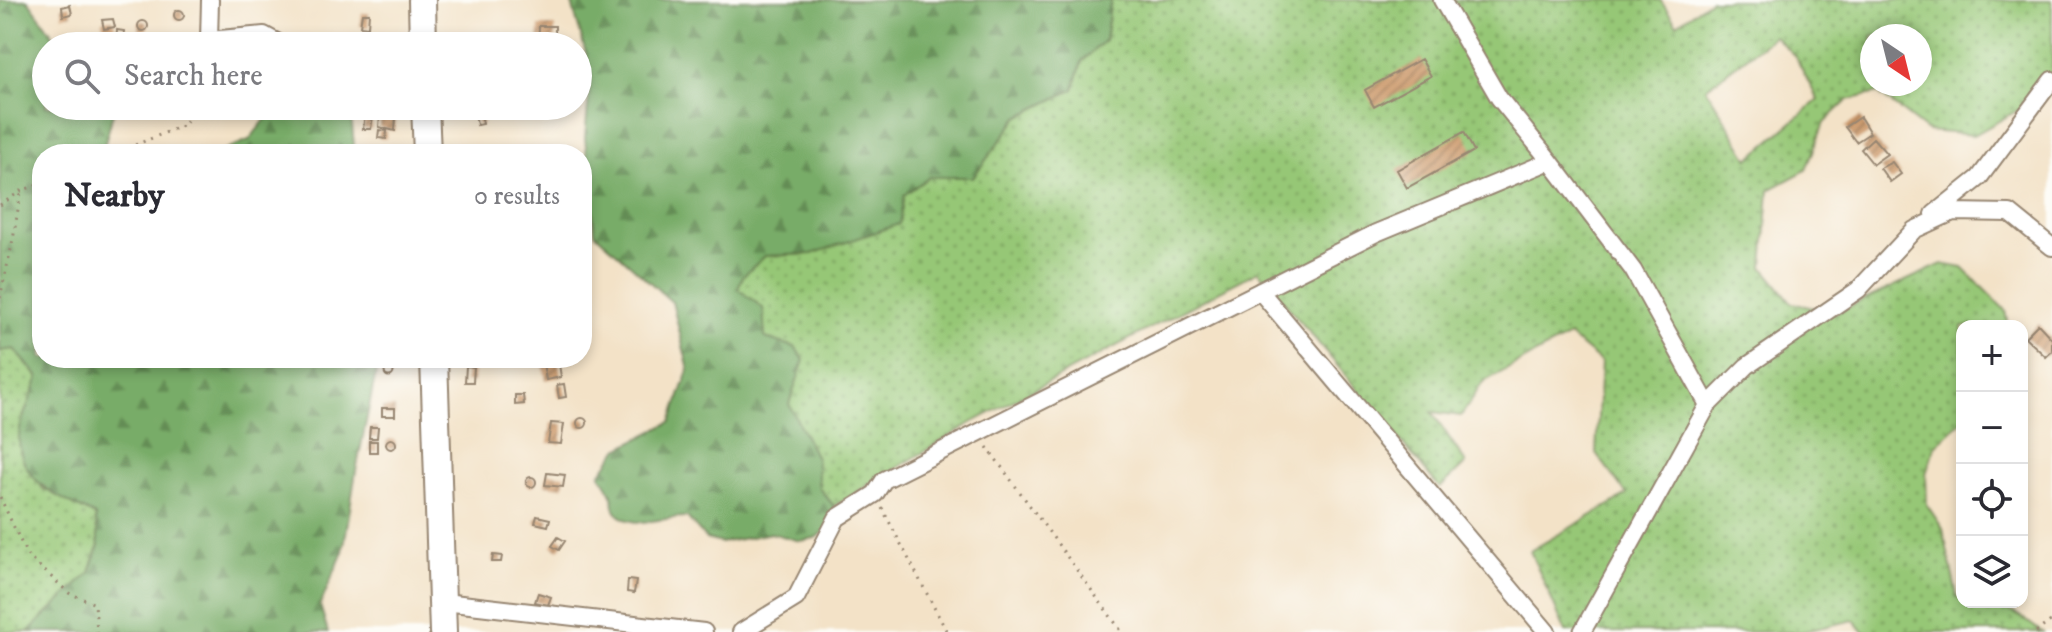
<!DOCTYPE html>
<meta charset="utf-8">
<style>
body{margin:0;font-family:"IM FELL DW Pica",serif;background:#f2f2f3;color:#2b2b33}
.controls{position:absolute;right:24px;bottom:24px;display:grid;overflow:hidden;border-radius:16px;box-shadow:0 4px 12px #0003}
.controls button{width:72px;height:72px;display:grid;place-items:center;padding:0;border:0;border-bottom:2px solid #e1e1e2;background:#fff;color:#2b2b33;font:40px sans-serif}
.compass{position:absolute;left:1860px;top:24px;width:72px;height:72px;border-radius:50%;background:#fff;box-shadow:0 4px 12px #0003;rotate:145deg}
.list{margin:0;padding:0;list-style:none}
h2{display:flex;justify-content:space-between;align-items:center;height:104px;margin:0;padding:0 32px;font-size:34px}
h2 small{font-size:26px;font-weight:400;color:#7c7c81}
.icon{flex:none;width:44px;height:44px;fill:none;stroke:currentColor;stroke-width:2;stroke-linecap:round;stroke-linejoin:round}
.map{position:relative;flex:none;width:2052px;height:632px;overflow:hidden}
.search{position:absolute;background:#fff;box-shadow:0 4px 12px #0003;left:32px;top:32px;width:560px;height:88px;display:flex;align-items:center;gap:20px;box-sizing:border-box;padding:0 28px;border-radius:44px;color:#7c7c81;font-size:30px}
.panel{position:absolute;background:#fff;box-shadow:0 4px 12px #0003;left:32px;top:144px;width:560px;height:224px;border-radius:32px}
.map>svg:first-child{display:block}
</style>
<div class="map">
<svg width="2052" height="632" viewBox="0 0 2052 632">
<defs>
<pattern id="grass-dots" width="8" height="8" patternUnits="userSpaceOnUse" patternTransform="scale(2)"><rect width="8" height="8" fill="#96c776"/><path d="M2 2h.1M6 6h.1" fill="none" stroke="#7ca260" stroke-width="1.8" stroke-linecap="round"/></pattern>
<pattern id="forest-firs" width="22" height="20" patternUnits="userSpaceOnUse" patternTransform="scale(2)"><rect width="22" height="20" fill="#78ac67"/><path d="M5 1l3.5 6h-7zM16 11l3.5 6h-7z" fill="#648c54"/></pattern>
<pattern id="building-hatch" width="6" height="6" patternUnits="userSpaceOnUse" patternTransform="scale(2)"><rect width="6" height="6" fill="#cc9a6c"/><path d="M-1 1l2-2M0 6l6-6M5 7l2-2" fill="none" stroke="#a77e58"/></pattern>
</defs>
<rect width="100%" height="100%" fill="#fdfcf7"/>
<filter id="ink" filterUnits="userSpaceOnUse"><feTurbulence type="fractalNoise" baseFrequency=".0125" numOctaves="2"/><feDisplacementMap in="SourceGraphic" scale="16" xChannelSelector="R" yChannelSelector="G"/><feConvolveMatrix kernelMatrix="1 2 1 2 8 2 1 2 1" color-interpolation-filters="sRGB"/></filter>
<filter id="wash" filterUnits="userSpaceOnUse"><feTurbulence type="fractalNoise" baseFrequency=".006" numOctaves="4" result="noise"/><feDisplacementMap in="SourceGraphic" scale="32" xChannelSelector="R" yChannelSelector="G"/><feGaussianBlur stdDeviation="1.8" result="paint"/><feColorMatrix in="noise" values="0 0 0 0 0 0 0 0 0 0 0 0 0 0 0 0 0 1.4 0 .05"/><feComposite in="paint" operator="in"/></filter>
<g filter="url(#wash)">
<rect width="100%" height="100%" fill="#f3e2c7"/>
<path fill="url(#grass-dots)" stroke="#68784a" stroke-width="2" fill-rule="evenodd" d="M1111 0H1660L1677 24 1711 0H2052V72L2020 109 1974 135 1927 131 1878 93 1848 100 1824 123 1806 170 1769 190 1763 267 1792 303 1836 313 1942 264 1963 268 2005 310 2008 326H1962V421L1935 446 1926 474 1927 505 1943 529 1957 596C1973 612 1994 604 2014 613 2024 618 2033 626 2042 632H1864L1854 620 1801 632H1566L1530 551 1627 495 1596 453 1601 362 1569 336 1483 382 1461 416 1432 412 1466 463 1440 488 1258 271 975 421 834 506 819 488 816 458 788 404 795 347 765 338 762 308 738 289 743 276 765 256 812 254 929 177H973L1018 117 1074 89 1082 61 1105 40ZM1774 36 1795 56 1818 100 1749 159 1706 88ZM1872 36H1920V84H1872Z
M14 349 39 377 19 434 42 488 95 516 99 545 90 573 28 632H0V351Z"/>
<path fill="url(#forest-firs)" stroke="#5a6b42" stroke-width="2" d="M0 0H28L61 46H46V106H115L102 154H42V358H379L356 471 343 552 320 605 328 632H28L90 573 99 545 95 516C60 497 18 483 19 436 20 418 33 395 39 377L14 349 0 351Z
M571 0H1111L1105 40 1082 61 1074 89 1018 117 973 177H929L904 195 899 224 812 254 765 256 743 276 738 289 763 308 765 338 795 347 804 360 789 404 816 458 819 488 834 506 829 529 815 538 800 541 771 533 721 543 706 539 687 517C665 516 627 533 615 509 613 506 614 501 613 497 610 489 604 481 600 474L618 449 671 422 689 370 672 302 595 233 585 138 591 72Z
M276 106H350L355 154H215L249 140Z"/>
<g id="blocks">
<path fill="url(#building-hatch)" d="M70 5 72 14 63 16 62 7Z
M174 15a5 5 0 1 1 10 0a5 5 0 1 1-10 0Z
M362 13H369L368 27 360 26Z
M113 19 115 27 104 29 102 20Z
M138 26a5 5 0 1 1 10 0a5 5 0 1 1-10 0Z
M539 26H555V46H538Z
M117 30 124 31 123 42 116 41Z
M1421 59 1431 76 1374 107 1365 90Z
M481 113 483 124 477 125 475 114Z
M365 114 373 115 371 129H363Z
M380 115 396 116 395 131 379 127Z
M1860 117 1870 133 1856 142 1845 127Z
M379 130 387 131 386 139 378 138Z
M1464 132 1474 151 1407 188 1397 170Z
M1873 138 1887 154 1873 164 1861 149Z
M1892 162 1901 174 1890 182 1880 168Z
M2038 324 2052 339V351L2046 357 2025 337Z
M542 358H558L561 377 546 380Z
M466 366 474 367 473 382H465Z
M384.5 372a4.5 4.5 0 1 1 9 0a4.5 4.5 0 1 1-9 0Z
M564 384 566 397 559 398 557 385Z
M515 395H523L524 404 515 405Z
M382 408H395V416H382Z
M577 423a5 5 0 1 1 10 0a5 5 0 1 1-10 0Z
M551 423 564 424 561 444 548 443Z
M370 427H378L377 438H369Z
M386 444a5 5 0 1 1 10 0a5 5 0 1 1-10 0Z
M369 441H377V452H369Z
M547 473 565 475 563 487 545 485Z
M526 482a5 5 0 1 1 10 0a5 5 0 1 1-10 0Z
M537 516 550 519 548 526 535 523Z
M558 537 565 541 559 550 552 546Z
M493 555 502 556 501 562H492Z
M628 580 636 581 634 593 627 592Z
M538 593 551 597 548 605 535 602Z"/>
</g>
</g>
<g filter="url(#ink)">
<use href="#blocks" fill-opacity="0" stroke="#978672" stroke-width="2"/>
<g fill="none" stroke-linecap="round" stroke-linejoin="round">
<g stroke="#978672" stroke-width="20">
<path id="street" d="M210 0 209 40 264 35 284 46
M1442 0 1499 98 1550 161 1633 270 1708 405 1582 632
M1934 214 1979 178 2052 80
M1260 291 1547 632
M1708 405 1747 366 1858 290 1914 230 1953 212 2010 213 2052 247
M444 602 704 632
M741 632 796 598 837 518 875 494 884 480 1376 233 1550 161"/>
</g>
<g stroke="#978672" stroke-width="30">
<path id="primary" d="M422 0 423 46
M425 106 427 154
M434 358 443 632"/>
</g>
<path stroke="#978672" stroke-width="3" stroke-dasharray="2 6" stroke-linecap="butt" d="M113 154 182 126 200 106
M0 205 21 191 42 183
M0 298 13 240 21 191
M987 447 1122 632
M0 497 27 555 69 593 95 604 97 632
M882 508 947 632
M2036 632 2052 620"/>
<use href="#street" stroke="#fff" stroke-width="16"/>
<use href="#primary" stroke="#fff" stroke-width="26"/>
</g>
</g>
</svg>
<div class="controls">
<button>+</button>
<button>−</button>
<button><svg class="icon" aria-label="locate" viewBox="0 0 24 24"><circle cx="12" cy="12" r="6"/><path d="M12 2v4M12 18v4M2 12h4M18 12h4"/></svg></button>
<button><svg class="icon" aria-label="layers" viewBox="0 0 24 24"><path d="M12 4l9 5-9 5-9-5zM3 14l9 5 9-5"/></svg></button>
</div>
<svg class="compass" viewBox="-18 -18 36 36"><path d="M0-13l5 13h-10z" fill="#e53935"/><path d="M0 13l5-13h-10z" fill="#7c7c81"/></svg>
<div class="search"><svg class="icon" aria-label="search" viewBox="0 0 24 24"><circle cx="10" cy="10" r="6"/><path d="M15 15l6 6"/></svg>Search here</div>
<section class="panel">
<h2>Nearby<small>0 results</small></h2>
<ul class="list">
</ul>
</section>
</div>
